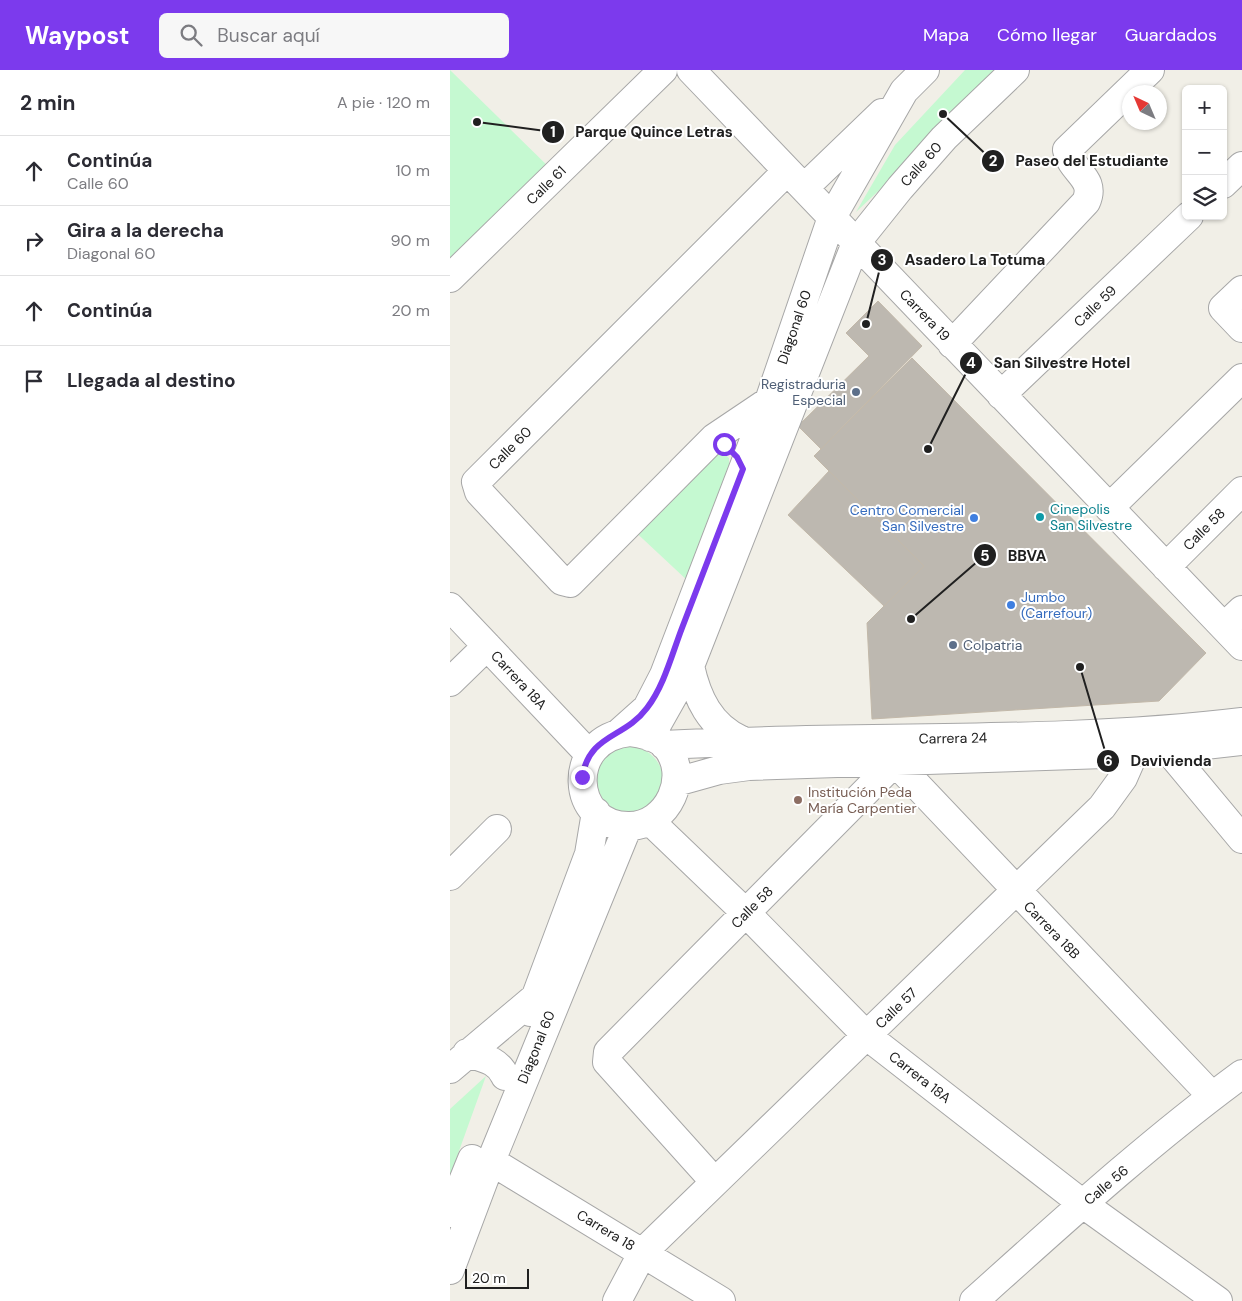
<!DOCTYPE html>
<html lang="es">
<meta charset="utf-8">
<style>
body{margin:0;font-family:"DM Sans",sans-serif;background:#f7f7f7;color:#2b2b33}
.controls{position:absolute;right:15px;top:15px;display:grid;overflow:hidden;border-radius:8px;box-shadow:0 1px 4px #0004}
.controls button{width:45px;height:45px;display:grid;place-items:center;padding:0;border:0;border-bottom:1px solid #e1e1e2;background:#fff;color:#2b2b33;font:25px sans-serif}
.compass{position:absolute;left:672px;top:15px;width:45px;height:45px;border-radius:50%;background:#fff;box-shadow:0 1px 4px #0004;rotate:316deg}
.scale{position:absolute;left:15px;bottom:12px;width:64px;box-sizing:border-box;padding-left:5px;border:2px solid #202020;border-top:0;font-size:14px;line-height:18px;white-space:nowrap;color:#202020;-webkit-text-stroke:4px #fff;paint-order:stroke}
.stop{position:absolute;width:15px;height:15px;margin:-11px;border:4px solid #7c3aed;border-radius:50%;background:#fff}
.stop.end{background:#7c3aed;border-color:#fff;box-shadow:0 1px 5px #0008}
.list{margin:0;padding:0;list-style:none}
h2{display:flex;justify-content:space-between;align-items:center;height:65px;margin:0;padding:0 20px;font-size:21px}
h2 small{font-size:16px;font-weight:400;color:#7c7c81}
.list li{display:grid;grid-template-columns:32px 1fr auto;gap:15px;align-items:center;box-sizing:border-box;height:70px;padding:0 20px;border-top:1px solid #e1e1e2}
.list b{display:block;font-size:19px;white-space:nowrap}
.list p{margin:0;font-size:16px;white-space:nowrap;color:#7c7c81}
.list em{font-size:16px;font-style:normal;color:#7c7c81}
.icon{flex:none;width:28px;height:28px;fill:none;stroke:currentColor;stroke-width:2;stroke-linecap:round;stroke-linejoin:round}
.map{position:relative;flex:none;width:792px;height:1231px;overflow:hidden}
header{display:flex;align-items:center;gap:30px;box-sizing:border-box;height:70px;padding:0 25px;background:#7c3aed;color:#fff}
header strong{font-size:24px}
nav{display:flex;gap:28px;margin-inline-start:auto;font-size:18px}
.search{width:350px;height:45px;background:#f7f7f7;display:flex;align-items:center;gap:12px;box-sizing:border-box;padding:0 18px;border-radius:8px;color:#7c7c81;font-size:19px}
main{display:flex}
aside{flex:1;background:#fff}
.map>svg:first-child{display:block}
</style>
<header>
<strong>Waypost</strong>
<div class="search"><svg class="icon" aria-label="search" viewBox="0 0 24 24"><circle cx="10" cy="10" r="6"/><path d="M15 15l6 6"/></svg>Buscar aquí</div>
<nav><a>Mapa</a><a>Cómo llegar</a><a>Guardados</a></nav>
</header>
<main>
<aside>
<h2>2 min<small>A pie · 120 m</small></h2>
<ul class="list">
<li><svg class="icon" aria-label="ahead" viewBox="0 0 24 24"><path d="M12 20V5M6 11l6-6 6 6"/></svg><div><b>Continúa</b><p>Calle 60</p></div><em>10 m</em></li>
<li><svg class="icon" aria-label="right" viewBox="0 0 24 24"><path d="M7 20v-9h11M14 6l5 5-5 5"/></svg><div><b>Gira a la derecha</b><p>Diagonal 60</p></div><em>90 m</em></li>
<li><svg class="icon" aria-label="ahead" viewBox="0 0 24 24"><path d="M12 20V5M6 11l6-6 6 6"/></svg><div><b>Continúa</b></div><em>20 m</em></li>
<li><svg class="icon" aria-label="arrive" viewBox="0 0 24 24"><path d="M6 21V4h12l-3 4 3 4H6"/></svg><div><b>Llegada al destino</b></div></li>
</ul>
</aside>
<div class="map">
<svg width="792" height="1231" viewBox="0 0 792 1231">
<rect width="100%" height="100%" fill="#f1efe7"/>
<path fill="#c5f9d1" d="M0 0 106 104 0 206Z
M515 0H557L406 142 445 75Z
M265 377 279 388V397L239 512 178 455Z
M147 710a33 33 0 1 1 66 0a33 33 0 1 1-66 0Z
M36 1006 0 1106V1039Z"/>
<path fill="#bdb8b0" stroke="#c2b8a9" d="M428 231 472 276 371 379 348 356 419 286 396 263Z
M462 288 756 583 709 631 422 649 417 553 474 496 364 386Z
M379 401 474 496 434 536 338 445Z"/>
<g fill="none" stroke-linecap="round" stroke-linejoin="round">
<g stroke="#a7a7a7" stroke-width="30">
<path id="minor" d="M241 0 792 576
M773 114 792 96
M354 118 432 43
M0 208 213 0
M792 220 773 238 792 258
M502 274 636 132C647 108 621 102 617 80L700 0
M551 325 739 146
M319 331 264 368 120 513 112 511 29 422 26 412 337 101
M659 438 792 308
M716 497 792 421
M0 537 139 684
M774 557 792 540
M240 596C247 628 260 656 291 670
M0 612 37 576
M180 662C191 663 207 667 215 675 242 705 218 756 179 756 120 757 114 668 180 662Z
M169 663 197 638 214 605 319 331 382 147 454 21 475 0
M200 667 240 596 406 173 450 118 494 68 565 0
M214 675C407 664 600 675 792 652
M718 680 792 769
M226 712 269 700 299 696 684 683 792 671
M200 751 296 843 417 966 633 1134 768 1231
M0 806 47 759
M80 942 139 784 146 742
M17 983C33 988 48 990 55 1006
M0 999 88 925
M41 1091 271 1231
M264 1111 157 992 158 982 445 692 762 1026
M0 1143 22 1089
M0 1200 41 1091 178 756
M167 1231 193 1182 652 737 673 708 684 683
M524 1231C611 1153 698 1073 792 1004"/>
</g>
<use href="#minor" stroke="#fff" stroke-width="28"/>
</g>
<g fill="none" stroke-linecap="round" stroke-linejoin="round">
<path stroke="#7c3aed" stroke-width="6" d="M132 707C140 663 174 669 197 638 214 616 222 584 232 558 252 505 273 452 293 399L287 387 274 374"/>
</g>
<g fill="#5c6f8a" stroke="#fff" stroke-width="2">
<circle cx="406" cy="322" r="5"/>
<circle cx="503" cy="575" r="5"/>
</g>
<circle fill="#0f9aa8" stroke="#fff" stroke-width="2" cx="590" cy="447" r="5"/>
<g fill="#3f7fe0" stroke="#fff" stroke-width="2">
<circle cx="524" cy="448" r="5"/>
<circle cx="561" cy="535" r="5"/>
</g>
<circle fill="#8d6e63" stroke="#fff" stroke-width="2" cx="348" cy="730" r="5"/>
<g text-anchor="middle" stroke-width="4" stroke-linejoin="round" paint-order="stroke">
<g font-size="14" fill="#202020" stroke="#fff">
<text transform="translate(471 94) rotate(-48)" y="5">Calle 60</text>
<text transform="translate(96 115) rotate(-44)" y="5">Calle 61</text>
<text transform="translate(645 236) rotate(-44)" y="5">Calle 59</text>
<text transform="translate(475 245) rotate(46)" y="5">Carrera 19</text>
<text transform="translate(344 257) rotate(-71)" y="5">Diagonal 60</text>
<text transform="translate(60 378) rotate(-45)" y="5">Calle 60</text>
<text transform="translate(754 459) rotate(-45)" y="5">Calle 58</text>
<text transform="translate(69 610) rotate(47)" y="5">Carrera 18A</text>
<text transform="translate(503 668) rotate(-1)" y="5">Carrera 24</text>
<text transform="translate(302 837) rotate(-45)" y="5">Calle 58</text>
<text transform="translate(602 860) rotate(46)" y="5">Carrera 18B</text>
<text transform="translate(446 938) rotate(-44)" y="5">Calle 57</text>
<text transform="translate(86 977) rotate(-68)" y="5">Diagonal 60</text>
<text transform="translate(470 1007) rotate(38)" y="5">Carrera 18A</text>
<text transform="translate(656 1115) rotate(-40)" y="5">Calle 56</text>
<text transform="translate(156 1160) rotate(31)" y="5">Carrera 18</text>
</g>
<g font-size="14" fill="#4e5e75" stroke="#fff" text-anchor="end">
<text x="396" y="319">Registraduria<tspan x="396" dy="16">Especial</tspan></text>
<text x="513" y="580" text-anchor="start">Colpatria</text>
</g>
<g font-size="14" fill="#0d838f" stroke="#fff" text-anchor="start">
<text x="600" y="444">Cinepolis<tspan x="600" dy="16">San Silvestre</tspan></text>
</g>
<g font-size="14" fill="#366cbe" stroke="#fff" text-anchor="end">
<text x="514" y="445">Centro Comercial<tspan x="514" dy="16">San Silvestre</tspan></text>
<text x="571" y="532" text-anchor="start">Jumbo<tspan x="571" dy="16">(Carrefour)</tspan></text>
</g>
<g font-size="14" fill="#785e54" stroke="#fff" text-anchor="start">
<text x="358" y="727">Institución Peda<tspan x="358" dy="16">María Carpentier</tspan></text>
</g>
</g>
<path fill="none" stroke="#202020" stroke-width="2" d="M27 52L103 62M493 44L543 91M416 254L432 190M478 379L521 293M461 549L535 485M630 597L658 691"/>
<g fill="#202020" stroke="#fff" stroke-width="2">
<circle cx="27" cy="52" r="5"/>
<circle cx="493" cy="44" r="5"/>
<circle cx="416" cy="254" r="5"/>
<circle cx="478" cy="379" r="5"/>
<circle cx="461" cy="549" r="5"/>
<circle cx="630" cy="597" r="5"/>
<circle cx="103" cy="62" r="12"/>
<circle cx="543" cy="91" r="12"/>
<circle cx="432" cy="190" r="12"/>
<circle cx="521" cy="293" r="12"/>
<circle cx="535" cy="485" r="12"/>
<circle cx="658" cy="691" r="12"/>
</g>
<g font-size="15" text-anchor="middle" font-weight="bold" fill="#fff">
<text x="103" y="67">1</text>
<text x="543" y="96">2</text>
<text x="432" y="195">3</text>
<text x="521" y="298">4</text>
<text x="535" y="491">5</text>
<text x="658" y="696">6</text>
</g>
<g font-size="15" text-anchor="middle" font-weight="bold" fill="#202020" stroke="#fff" stroke-width="4" stroke-linejoin="round" paint-order="stroke">
<text x="204" y="67">Parque Quince Letras</text>
<text x="642" y="96">Paseo del Estudiante</text>
<text x="525" y="195">Asadero La Totuma</text>
<text x="612" y="298">San Silvestre Hotel</text>
<text x="577" y="491">BBVA</text>
<text x="721" y="696">Davivienda</text>
</g>
</svg>
<div class="controls">
<button>+</button>
<button>−</button>
<button><svg class="icon" aria-label="layers" viewBox="0 0 24 24"><path d="M12 4l9 5-9 5-9-5zM3 14l9 5 9-5"/></svg></button>
</div>
<svg class="compass" viewBox="-18 -18 36 36"><path d="M0-13l5 13h-10z" fill="#e53935"/><path d="M0 13l5-13h-10z" fill="#7c7c81"/></svg>
<div class="scale">20 m</div>
<div class="stop" style="left:274px;top:374px"></div>
<div class="stop end" style="left:132px;top:707px"></div>
</div>
</main>
